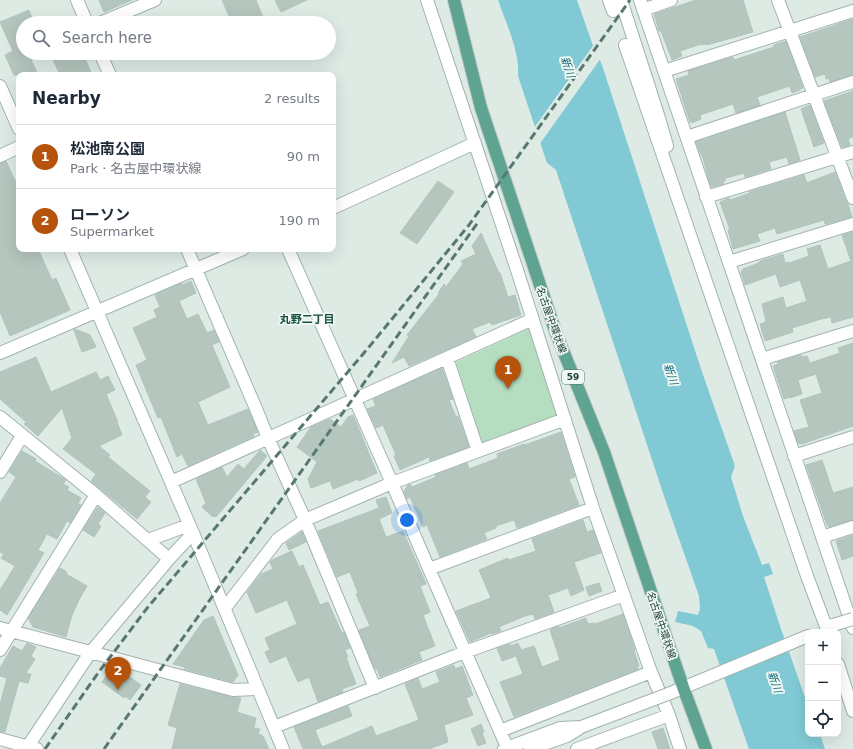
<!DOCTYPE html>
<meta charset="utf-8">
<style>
body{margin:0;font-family:"DejaVu Sans","Noto Sans JP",sans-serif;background:#f2f2f3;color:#1f2937}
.controls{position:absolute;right:12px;bottom:12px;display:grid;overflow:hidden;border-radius:8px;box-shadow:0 4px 16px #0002}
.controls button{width:36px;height:36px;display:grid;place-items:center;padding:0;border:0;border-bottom:1px solid #e0e1e3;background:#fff;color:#1f2937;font:20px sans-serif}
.you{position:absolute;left:407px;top:520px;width:14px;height:14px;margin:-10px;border:3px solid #fff;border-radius:50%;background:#1a73e8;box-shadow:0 0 0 6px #1a73e833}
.badge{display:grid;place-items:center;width:26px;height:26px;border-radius:50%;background:#b45309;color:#fff;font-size:13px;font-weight:700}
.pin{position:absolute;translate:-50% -33px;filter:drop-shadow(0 1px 2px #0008)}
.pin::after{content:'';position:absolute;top:21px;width:14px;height:12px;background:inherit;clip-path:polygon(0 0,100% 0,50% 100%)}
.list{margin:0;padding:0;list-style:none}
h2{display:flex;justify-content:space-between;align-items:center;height:52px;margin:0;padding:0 16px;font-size:17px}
h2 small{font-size:13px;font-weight:400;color:#747a83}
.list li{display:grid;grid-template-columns:26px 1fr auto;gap:12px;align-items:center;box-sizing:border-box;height:64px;padding:0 16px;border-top:1px solid #e0e1e3}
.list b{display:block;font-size:15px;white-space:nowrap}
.list p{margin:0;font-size:13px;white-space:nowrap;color:#747a83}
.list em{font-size:13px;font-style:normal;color:#747a83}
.icon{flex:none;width:22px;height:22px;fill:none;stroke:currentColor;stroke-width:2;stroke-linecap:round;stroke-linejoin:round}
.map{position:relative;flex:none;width:853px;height:749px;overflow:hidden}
.search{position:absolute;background:#fff;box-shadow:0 4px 16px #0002;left:16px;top:16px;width:320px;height:44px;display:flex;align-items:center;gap:10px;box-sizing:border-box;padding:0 14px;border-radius:22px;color:#747a83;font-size:15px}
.panel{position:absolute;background:#fff;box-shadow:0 4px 16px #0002;left:16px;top:72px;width:320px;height:180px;border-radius:8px}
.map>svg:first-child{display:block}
</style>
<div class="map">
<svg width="853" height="749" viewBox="0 0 853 749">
<rect width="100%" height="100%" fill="#deebe5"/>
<path fill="#b5dec0" d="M529 329 561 416 482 445 456 362Z"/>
<path fill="#81cad5" d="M498 0H577L592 43 602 65 701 369 735 466 731 477 743 516 762 565 769 563 773 574 764 577 780 626 808 706V734H820L825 749H749L714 649 708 648 701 631 693 626 675 622 678 611 698 615 700 609 699 596 665 499 556 170 547 163 518 76C520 52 506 23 498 0Z"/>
<path fill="#deebe5" d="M595 43 601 58 539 145 534 128Z"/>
<path fill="#b4c6be" stroke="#b0c5bc" d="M99 0H132L104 12Z
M222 0H256L264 20 257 23H232Z
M275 0H307L281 12Z
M696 0H743L753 32 707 45 706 44 701 45V44L680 51 682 56 672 60 661 31H659L654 14Z
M29 10 34 23H23V53H28L38 75H14L5 55 13 51 0 22Z
M853 19V75L830 82 829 78 826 79 825 74 815 77 800 37Z
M786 41 803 88 800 89V90L792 93 790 86 757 97 760 105 736 113 733 104 700 115 701 119 692 123 690 122 676 79 689 75 688 71 733 57 734 60 774 47V45Z
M50 53H83L92 75H60Z
M853 91V137L848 139 850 145 842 147 824 101Z
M810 105 824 143 814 147 801 109Z
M785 112 800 160 789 164 787 157 769 162 771 169 745 177 744 173 726 178 723 184 711 187 702 155H701L696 142Z
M6 161 15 181 19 179V249H38L52 280 56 278 70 310 10 336 0 312V163Z
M835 172 846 201 848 204 852 217 825 224 824 220 777 234 775 228 757 234 760 241 733 249 728 230H730L720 202 729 198 730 200 750 193 749 192 804 175 807 183Z
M438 181 454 192 417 244 400 233Z
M853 232V317L832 323 831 317 821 319 792 328 793 332 765 341 760 324 766 322 762 304 783 297 786 308 807 301 800 280 780 287 776 274 745 285 741 272 743 269 756 264 760 262V261L783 254 785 263 788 262 789 263 809 256 807 249 820 245 828 269 851 261 842 235Z
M481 233 499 273H500L508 297 515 295 521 315 492 325 490 322 472 329 476 337 409 366 404 357 392 363 409 336 407 335 439 294 438 293 444 284 446 287 463 264 461 261 476 254 472 246Z
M191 281 196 293 179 301 187 319 198 314 207 333 214 330 219 342 212 345 230 387 198 402 208 425 248 409 258 432 253 434 254 436 188 466 182 454 177 457 161 417 158 418 145 387 136 365 147 360 133 328 157 317 154 310 160 307 155 295 182 283V285Z
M75 329 90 335 96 347 82 352 74 330Z
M853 343V426L802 444 798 443 794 431 809 427 800 400 822 393 816 374 798 380 802 394 790 398V397L784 399 773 366 778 364 777 362 801 355 802 357 807 356 810 363 840 353 838 348Z
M36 357 51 392 96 372 100 380 108 376 115 390 106 394 118 422H117L122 435 99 446 110 455 108 457 150 491 145 497 151 502 137 519 91 481 96 474 63 449 72 438 62 408 38 436 24 424 26 422 0 399V372Z
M442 368 453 399 449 400 456 417 458 416 469 447 430 461 429 457 400 470 394 456 396 455 383 425 376 428 367 409 376 406 373 399Z
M353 415 377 473 359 481 358 479 333 489 330 481 311 488 308 479 317 462 297 447 311 427 330 419 341 427 348 417Z
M561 432 575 477 569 479 579 505 517 528 514 520 496 526V528L484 533 487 539 440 557 427 525 423 527 410 497 407 499 404 492 407 486 410 484 412 487 436 477 435 475 467 463 469 469 498 458 497 454 524 444 525 445Z
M260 450 267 456 216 517 214 516 213 517 202 507 206 503 196 479 222 467 227 477 238 464 244 469Z
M22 451 36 459 35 461 66 480 63 484 69 487 67 490 81 498 78 503 81 505 70 523 67 521 57 539 47 534 38 550 44 553 7 615 0 610V590L15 566 1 558 4 554 0 552V503L16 477 9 472Z
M822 460 833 493 853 487V520L829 527 827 525 806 465Z
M386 497 392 513 379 519 386 537 403 531 426 584 420 586 430 612 423 615 435 646 419 652 422 660 380 677 377 669H375L359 630 370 626 356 594 358 593 350 572 337 577 318 531 379 508 376 500Z
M98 507 105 513 98 524 101 526 94 537 83 530Z
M583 520 587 532 593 530 601 553 574 562 584 590 571 596 568 588 548 595 554 612 535 619 533 614 525 616 499 627 501 631 492 634 491 633 470 642 456 611 491 598 479 570 508 558 509 560 536 551 532 539Z
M302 532 306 542 289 550 286 543Z
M853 535V556L842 560 836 541Z
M292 551 299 567 303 565 320 605 328 602 342 633 344 632 350 648 345 650 348 657H346L356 684 342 689 343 692 318 702 309 677 298 682 286 656 270 663 265 652 270 650 265 638 297 624 287 600 256 613 247 592 261 574 273 569 270 562 272 560Z
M60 568 67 572 66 574 87 586 80 598 72 615 66 637 33 627 28 618Z
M599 583 602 591 589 596 586 587Z
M623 614 635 650 634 651 639 666 637 667 638 669 514 717 500 682 523 674 516 656 502 661 497 648 510 644 511 646 518 643 521 650 534 646 542 667 560 660 550 630 558 626 559 628 586 618 588 624 594 623 595 624Z
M213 616 238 675 233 682 184 669 185 667 173 664 204 620Z
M27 643 36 647 31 656 35 659 26 673 31 674 28 683 19 681 5 732H0V704L7 678 0 676V668L13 646 22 651Z
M454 665 455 669 462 666 473 695 466 698 473 715 444 725 448 742 429 749H303L294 727 348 706 352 716 315 730 322 747 372 726 376 736 419 720 405 684 418 678 422 689 440 682 436 672Z
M114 666 141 685 130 700 125 696 124 698 102 682Z
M180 684 231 697 241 698 237 712 256 718 254 728 260 729 258 734 263 736 269 749H172L177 728 168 725Z
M481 724 484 732 482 733 486 743 478 746 471 729Z
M663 728 670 749H658L652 732Z"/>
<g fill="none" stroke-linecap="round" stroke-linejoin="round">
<g stroke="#a1b3ac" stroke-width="14">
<path id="minor" d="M77 0 87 23
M427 0 517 270 593 508 651 672 669 715 680 749
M609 0 613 11
M621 0 659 118 667 146
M640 0 853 628
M778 0 853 198
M643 10 671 0
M100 23 155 0
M625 45 807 576 828 632
M100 53 110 75
M664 71 853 11
M0 86 19 129
M687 137 853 82
M0 156 19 147
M706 197 853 152
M333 208 475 143
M70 249 193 533 283 749
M187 249 254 404 268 438 305 520 375 688
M288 249 392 483 429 569 507 747
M729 262 853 224
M0 353 243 249
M447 358 478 451
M762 359 853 331
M0 417 96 495 169 559
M794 456 853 437
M0 472 22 436
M171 482 533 319
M822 537 853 527
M148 540 189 525
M429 569 593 508
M225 608 278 539 305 520 392 483 565 419
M0 628 233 690 257 689
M0 650 96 495
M838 664 853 711
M668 694 808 636
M274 727 465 652 624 595
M500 731 651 672
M0 739 37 749
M26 749 90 653 169 559 193 533
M504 749 560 728 581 727
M530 749 567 736 580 728
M577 749 669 715"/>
</g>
<g stroke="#c0c8c6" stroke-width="14">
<path id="major" d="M454 0 481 108 556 333 604 452 683 687 706 749"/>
</g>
<use href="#minor" stroke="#fff" stroke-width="12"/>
<use href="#major" stroke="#5fa491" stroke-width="12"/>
<path stroke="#58786f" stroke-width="3" stroke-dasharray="8 4" stroke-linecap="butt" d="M45 749 98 673 148 607 369 347 469 225 630 0
M104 749 479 221"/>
<g stroke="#a1b3ac" stroke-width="14" stroke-linecap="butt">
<path id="minor-bridge" d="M833 625 853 619
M581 727 668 694"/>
</g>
<use href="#minor-bridge" stroke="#fff" stroke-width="12"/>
</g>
<g text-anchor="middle" stroke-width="3.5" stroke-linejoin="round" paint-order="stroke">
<rect fill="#eff8f3" stroke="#5d746d" stroke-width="1" x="562" y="370" width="22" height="14" rx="3"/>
<g font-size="9" font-weight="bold" fill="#1e3c34">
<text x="573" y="380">59</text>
</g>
<g font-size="10" fill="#1e3c34" stroke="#eff8f3">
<text transform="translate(552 320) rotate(70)" y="4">名古屋中環状線</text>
<text transform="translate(662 625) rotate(71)" y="4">名古屋中環状線</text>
</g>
<g font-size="11" font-style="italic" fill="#156c7c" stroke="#eff8f3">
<text transform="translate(568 67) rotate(71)" y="4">新川</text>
<text transform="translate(671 374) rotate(71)" y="4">新川</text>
<text transform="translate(775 682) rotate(71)" y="4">新川</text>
</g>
<g font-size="11" font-weight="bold" fill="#194f41" stroke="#eff8f3">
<text x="307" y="323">丸野二丁目</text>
</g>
</g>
</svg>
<div class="controls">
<button>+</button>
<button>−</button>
<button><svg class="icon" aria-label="locate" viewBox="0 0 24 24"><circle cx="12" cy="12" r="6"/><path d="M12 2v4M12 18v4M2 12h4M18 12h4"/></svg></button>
</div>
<div class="you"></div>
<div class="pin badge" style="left:508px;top:389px">1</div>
<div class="pin badge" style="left:118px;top:690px">2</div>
<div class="search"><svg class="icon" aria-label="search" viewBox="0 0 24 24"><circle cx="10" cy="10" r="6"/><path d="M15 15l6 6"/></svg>Search here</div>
<section class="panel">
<h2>Nearby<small>2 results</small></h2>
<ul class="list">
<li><span class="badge">1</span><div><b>松池南公園</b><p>Park · 名古屋中環状線</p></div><em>90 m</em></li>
<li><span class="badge">2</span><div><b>ローソン</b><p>Supermarket</p></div><em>190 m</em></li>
</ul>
</section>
</div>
